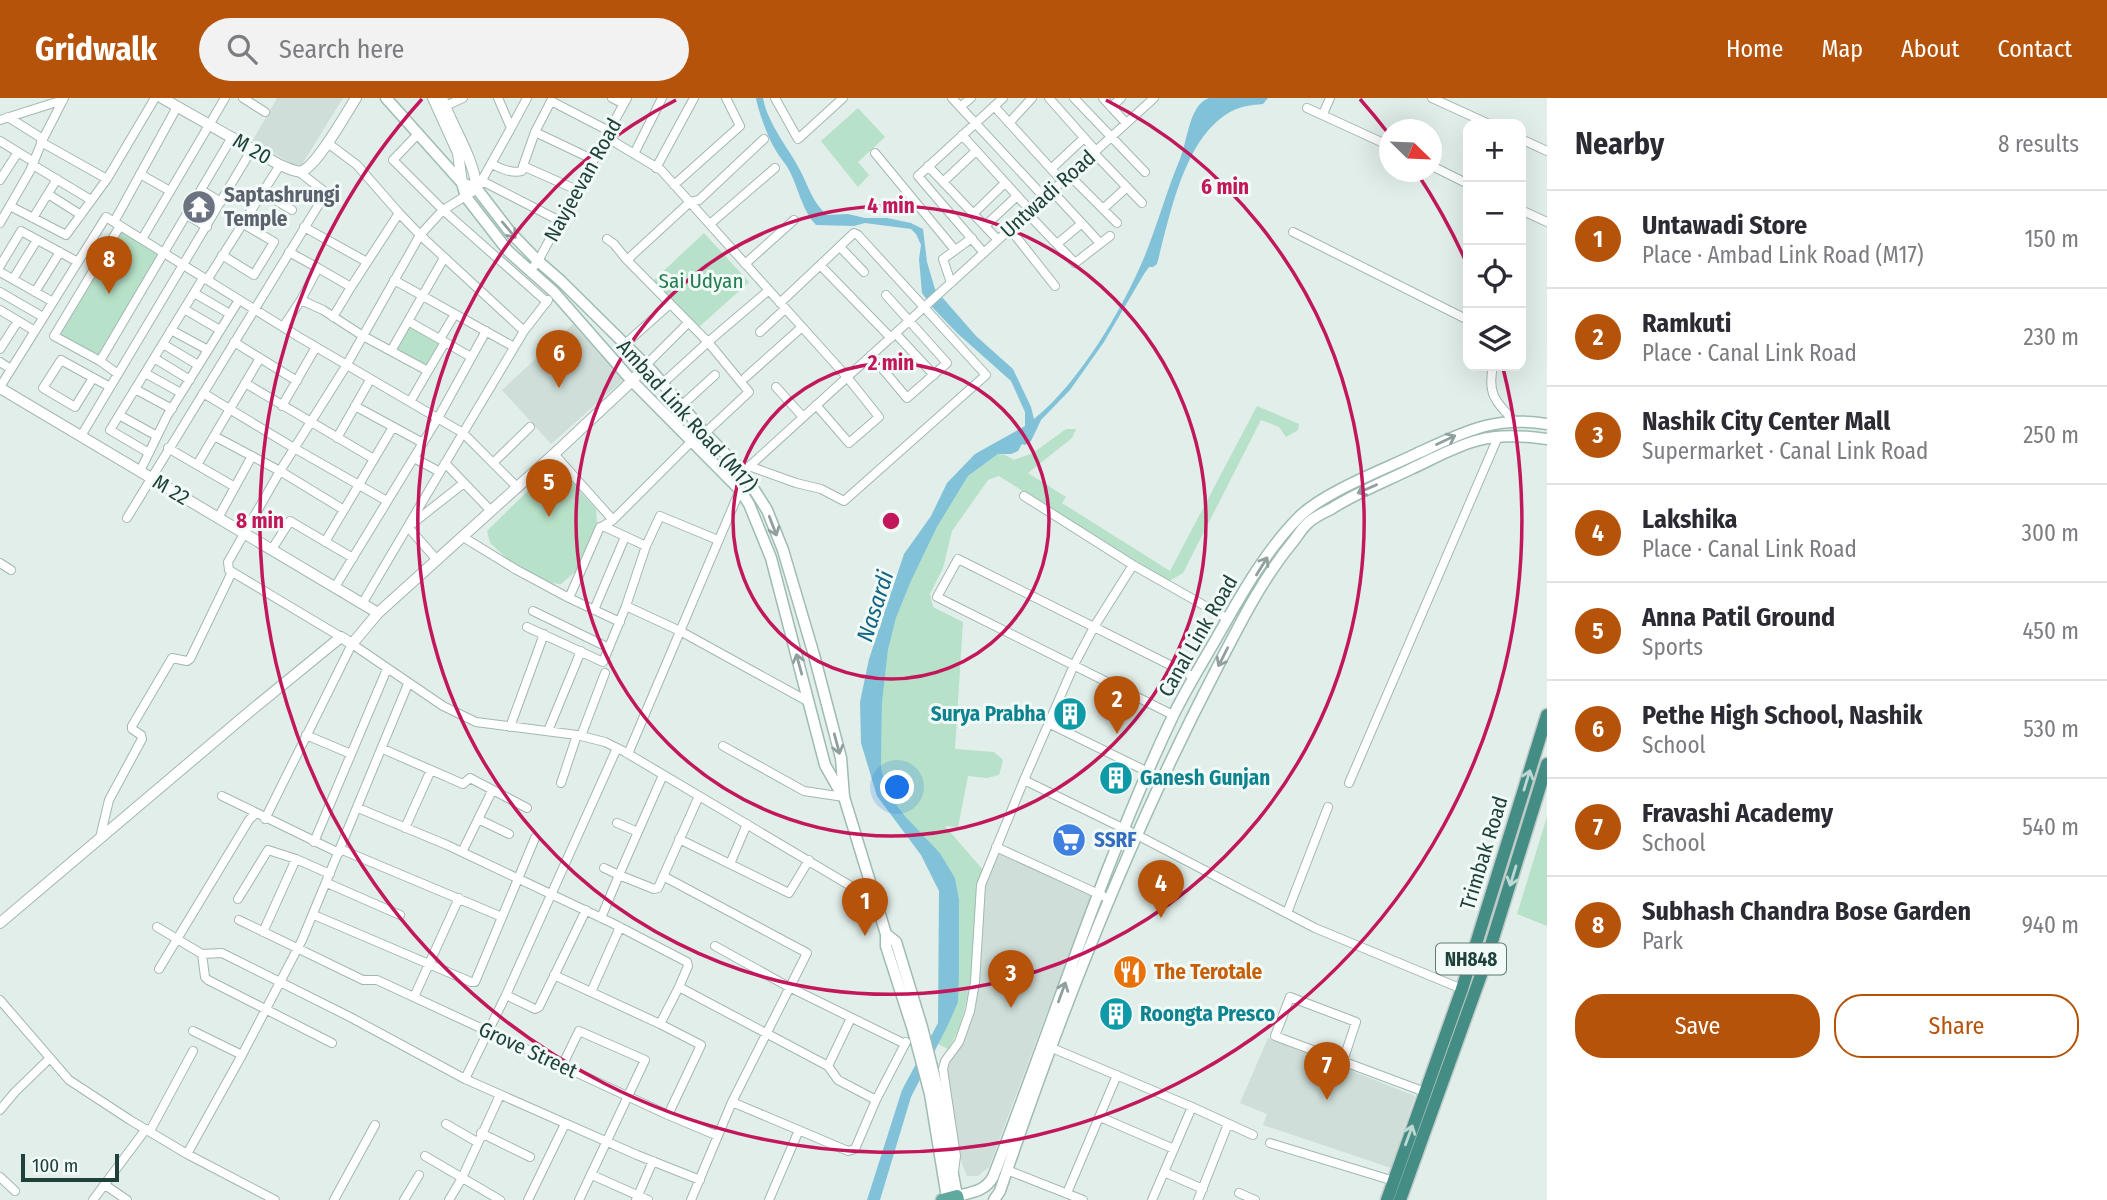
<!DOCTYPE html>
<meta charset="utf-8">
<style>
body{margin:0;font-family:"Fira Sans Condensed",sans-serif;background:#f2f2f3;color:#2b2b33}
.controls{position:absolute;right:21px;top:21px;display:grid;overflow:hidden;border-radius:14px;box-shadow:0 7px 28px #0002}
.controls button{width:63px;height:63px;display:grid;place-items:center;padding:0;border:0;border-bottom:2px solid #e1e1e2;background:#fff;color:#2b2b33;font:35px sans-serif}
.compass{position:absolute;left:1379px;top:21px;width:63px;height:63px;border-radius:50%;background:#fff;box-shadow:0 7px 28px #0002;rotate:113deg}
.scale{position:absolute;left:21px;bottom:18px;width:98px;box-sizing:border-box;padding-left:7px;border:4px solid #1f413c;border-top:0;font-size:19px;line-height:24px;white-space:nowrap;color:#1f413c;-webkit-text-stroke:5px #f2faf7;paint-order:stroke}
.you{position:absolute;left:898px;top:690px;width:24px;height:24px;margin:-18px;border:5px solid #fff;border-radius:50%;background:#1a73e8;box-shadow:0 0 0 10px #1a73e833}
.badge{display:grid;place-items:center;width:46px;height:46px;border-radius:50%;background:#b45309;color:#fff;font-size:23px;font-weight:700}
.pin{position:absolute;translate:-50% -58px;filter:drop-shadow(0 2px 4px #0008)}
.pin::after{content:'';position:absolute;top:37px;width:24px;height:21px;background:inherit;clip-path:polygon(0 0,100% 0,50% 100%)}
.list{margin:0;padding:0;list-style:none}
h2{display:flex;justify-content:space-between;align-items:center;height:91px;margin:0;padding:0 28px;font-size:30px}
h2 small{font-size:23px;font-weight:400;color:#7c7c81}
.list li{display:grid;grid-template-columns:46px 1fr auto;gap:21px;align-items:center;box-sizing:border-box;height:98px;padding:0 28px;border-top:2px solid #e1e1e2}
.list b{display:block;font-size:26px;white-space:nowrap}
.list p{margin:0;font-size:23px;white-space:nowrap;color:#7c7c81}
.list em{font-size:23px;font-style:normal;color:#7c7c81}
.actions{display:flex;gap:14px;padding:21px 28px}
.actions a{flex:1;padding:16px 0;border:2px solid #b45309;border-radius:28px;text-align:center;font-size:24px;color:#b45309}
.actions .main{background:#b45309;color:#fff}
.icon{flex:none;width:38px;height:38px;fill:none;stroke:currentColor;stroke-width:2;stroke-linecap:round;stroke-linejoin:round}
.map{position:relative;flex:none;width:1547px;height:1102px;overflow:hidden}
header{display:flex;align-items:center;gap:42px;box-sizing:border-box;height:98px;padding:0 35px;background:#b45309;color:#fff}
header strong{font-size:33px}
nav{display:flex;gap:38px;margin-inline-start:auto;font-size:24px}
.search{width:490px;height:63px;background:#f2f2f3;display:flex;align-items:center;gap:18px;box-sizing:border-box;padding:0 24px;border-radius:38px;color:#7c7c81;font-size:26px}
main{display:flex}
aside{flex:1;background:#fff}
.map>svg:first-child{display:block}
</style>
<header>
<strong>Gridwalk</strong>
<div class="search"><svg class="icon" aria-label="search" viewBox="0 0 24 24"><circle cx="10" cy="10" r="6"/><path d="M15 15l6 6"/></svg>Search here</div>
<nav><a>Home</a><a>Map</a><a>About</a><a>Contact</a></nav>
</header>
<main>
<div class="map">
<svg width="1547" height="1102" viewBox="0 0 1547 1102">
<rect width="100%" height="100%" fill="#e1eeea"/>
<path fill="#cfded9" d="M277 0H343L301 68 290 65 253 42Z
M573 226 623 282 551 346 502 292Z
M997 751 1091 797 989 1069 978 1078H967L962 1066 944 976 966 937 980 883 983 790Z
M1268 940 1415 998 1391 1070 1263 1027 1267 1016 1240 1005Z"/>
<path fill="#b7e1c8" d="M858 10 885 39 858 64 869 77 858 89 821 43Z
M120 128 165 155 100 263 55 235Z
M704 135 749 184 698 230 654 182Z
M408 226 441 245 426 271 393 252Z
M1257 308 1299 326 1298 332 1286 339 1279 329 1261 322 1183 475 1169 483 1094 438 999 378 988 382 952 433 943 470 930 496 933 509 963 524 955 651 994 654 1003 662 999 677 987 680 968 678 958 729 945 728 983 772C972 827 978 905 948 951L938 946 948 927 959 875V801L955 780 940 755 905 718 890 699 881 671 882 605 888 552 896 520 911 483 937 429 968 378 998 356 1005 357 1014 362 1033 355 1066 331H1076L1072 340 1028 375 1066 399 1062 405 1170 473Z
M555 366 596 411 597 427 582 468 561 486 536 484 514 467 490 445 487 433Z
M1547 719V828L1517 816Z"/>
<path fill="#82c2d9" d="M756 0H763C768 27 789 50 801 74 809 90 813 105 827 117L848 116 865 120H887L911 125 923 131 927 164 935 191 976 238 1013 271 1031 309 1034 321C1078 286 1121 214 1143 162 1157 129 1166 94 1180 61 1187 44 1188 20 1200 6 1203 3 1206 1 1209 0 1219 0 1256 0 1268 0L1263 6C1252 7 1242 8 1232 13 1184 38 1170 118 1157 166L1153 169H1149L1144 176 1104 244 1070 292 1041 322 1031 343 1025 347 1022 346 1018 353 1011 356H998L968 378 937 429 911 483 896 520 888 552 882 605 881 671 890 699 905 718 940 755 955 780 959 801V875L958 904 948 927 911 999 880 1102H867L902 992 938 925 939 793 921 757 877 698 861 645 860 604 869 561 904 456 931 418 947 385 975 356 1025 328V314L1011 283 957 235 933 210 922 195 919 161 921 147 916 136 911 131 865 125 854 128 816 127C802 112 799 92 790 74 786 65 779 59 775 51 768 40 758 12 756 0Z"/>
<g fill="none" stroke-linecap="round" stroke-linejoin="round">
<g stroke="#a3b7b2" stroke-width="10">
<path id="minor" d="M243 0 265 14
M498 0 511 30 527 0
M612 0 624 6
M775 0 798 41 843 0
M952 0 1044 99
M1049 0 1096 53
M1074 0 1145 74
M1103 0 1126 25
M1432 0 1489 26
M994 8 1063 84
M960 9 971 0
M1111 9 1121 0
M441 10 463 0
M1307 10 1390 48
M1323 16 1330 0
M8 19 43 41
M0 22 63 2
M1009 25 1032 0
M535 34 594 62
M417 37 393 62 443 112 547 204
M962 37 1030 112
M606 39 661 72 847 279 879 319 849 345 816 307
M1521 41 1547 53
M0 43 34 64
M41 44 107 81
M329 46 357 67 399 115
M875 55 955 152
M1094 55 1142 105
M634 56 662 0
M492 66C501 71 512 76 522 73L523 68
M33 67 91 102
M928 68 998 142
M1432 68 1468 86
M656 70 694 0
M1051 71 1084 40
M140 76 170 93
M1070 78 1117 125
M0 82 18 54
M482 83 560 123
M943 84 976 53
M674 87 740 28 726 0
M201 92 221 104
M577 92 523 68 535 34 551 3 609 33
M1052 93 1100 145
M262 94 292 112
M48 96 81 117
M10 108 66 137 107 81 155 0
M1103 111 1127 89
M1521 112 1547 124
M1027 115 1075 165 1110 138
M973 116 1005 85
M187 117 207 129
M33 120 57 81
M114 124 177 9
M0 125 30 73 43 41 64 0
M710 126 775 70
M120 128 54 238 100 263 232 39
M985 128 1017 98
M304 129 367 164
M1010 131 1055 188
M1293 134 1468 222
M142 141 225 0
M607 141 614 146 627 162
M1057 146 1081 126
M840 149 864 174
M289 154 318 170
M984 155 918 78 1003 0
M222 157 254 177 274 144 242 125
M745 166 794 122
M820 167 891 240
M0 168 21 133 78 164
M530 173 538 163 627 0
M0 174 53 204
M13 181 37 142
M207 182 280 67
M394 182 514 249
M951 185 943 161 972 140
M0 194 43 219
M35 194 60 154
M194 195 230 216
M184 211 220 232
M0 212 35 233
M333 219 351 189
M408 223 471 259
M283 229 301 202
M171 232 208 252
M524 233 548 202
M760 234 785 211
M896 236 934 277
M440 241 455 216
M234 244 297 283
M163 246 198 267
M625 246 670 206
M0 251 18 223
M391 253 444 160
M871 257 907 300 947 265 886 197
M154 260 190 282
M100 263 118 276
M0 264 11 271
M645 268 688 225
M1493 268C1487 297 1496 304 1515 324
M145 275 181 295
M746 279 802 229
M93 280 75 309 43 290 61 262 110 289
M245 285 374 361
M663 285 708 244 769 192
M0 289 106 119 299 239 463 335 524 233 420 137 399 115 351 189 318 170 301 202 323 212 363 238 428 273 445 244
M776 289 803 319
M135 291 172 311
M203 295 294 350 387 403
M410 304 428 273
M282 308 316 249
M355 308 423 345
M681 308 715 277
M119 317 157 338
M705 335 749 294 708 244 627 162 690 104 699 102 764 41
M81 338 252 51
M214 338 260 260
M337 340 370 282
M168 350 197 367
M149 355 110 332 203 180
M554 356 613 422
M414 360 440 374
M445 365 491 413
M493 365 530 329
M749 368 796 385 821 391 844 403 986 277 858 137 854 135 780 205
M140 373 167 318 239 202
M235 389 252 358
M1024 398 1133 467 1228 521
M127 420 324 98 325 94 298 73
M218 420 235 389 197 367 214 338 280 373 344 412
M603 428 613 422 691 344
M463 439 515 471 569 500
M325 444 393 329
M272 451 290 423 353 460
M437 462 408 429 464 385
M0 465 11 472
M335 489 438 320 486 233
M362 506 463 335 518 390
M626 508 646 448
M594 512 625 439
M533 513 609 550
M620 524 569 500 600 429 603 428 646 448 660 418 718 442
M527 529 603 564 626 508 680 533 809 604
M341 539 229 472 228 464 280 373 346 268 420 137 443 112 477 91 511 30
M1173 617 937 499 958 461 1194 579
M1048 625 1148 674
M510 629 544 536
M548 633 581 553
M306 637 351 656
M581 638 605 575
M723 648 804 693 844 699
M617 650 506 897 465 981 637 1057 700 1082
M383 651 463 686 470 680 527 710
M628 656 740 392 743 374 1154 0
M663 677 619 777 654 791 658 790 699 698
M1024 682 1137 737 1315 830 1462 891
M561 685 577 637
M1349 685 1498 339
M222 698 339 755
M358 710 447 747 612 825 687 864 688 868 679 889 828 968 851 920
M265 721 352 546 443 608 476 624 577 637 605 644 625 654 876 803
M478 721 509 736
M617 725 638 734
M405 730 431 672
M100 740 109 702 142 641 141 637 132 631V628L172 560 187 563 190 561 232 474
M679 741 789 795 809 762
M314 744 387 571
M996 749 1103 798
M340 751 502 819
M462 754 492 693
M730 766 747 726
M663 778 807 855 732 1004
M327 785 400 817
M238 801 268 752 296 761 330 776
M1287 815 1328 709
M314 817 471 884H475L535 740
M601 820 619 777 604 770
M239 822 363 882H377L668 1017 701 947 660 926 679 889
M157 829 202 856 222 855 350 919 465 981
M263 834 296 761
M715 848 789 889 905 946 906 944
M202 856 205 879 208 882 332 945
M159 871 249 722 255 716
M554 877 660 926
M591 894 620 829
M506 897 535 911 539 909 586 812
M414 899 459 800
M0 902 69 982 130 1022 187 1056 275 1102
M193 933 242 957
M1052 950 1192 1009 1253 1037
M1343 963 1356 924 1290 899 1275 938 1425 994
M562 968 579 933 645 962 579 1102
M828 968 838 982 876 1002
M0 1012 15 994 50 960
M668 1017 718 1038
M1100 1019 1174 1051
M446 1026 477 1044
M150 1033 193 953
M481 1035 530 1059
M1270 1045 1394 1083
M187 1056 242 957 302 842 408 586
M425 1058 500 1102
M1007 1072 1083 1102
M954 1073 956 1058 943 971 945 963 959 944 970 913 975 884 981 787 1024 682 1074 567 1094 529 1133 467
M1164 1074 1203 1091
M592 1077 648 1102
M0 1079 15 1093
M105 1087 127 1102
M1067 1095 1117 977
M1239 1095 1255 1102
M93 1102 146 1031
M334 1102 375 1027
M404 1102 419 1077
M449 1102 462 1080 500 997
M528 1102 565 1026
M636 1102 653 1063
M691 1102 732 1004 848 1053 855 1051 876 1002 905 946
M769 1102 799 1032
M1152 1102 1192 1009
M1198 1102 1228 1026"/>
</g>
<g stroke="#a3b7b2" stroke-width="12">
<path id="tertiary" d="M162 0 280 67C286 69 296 75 302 73 317 68 347 14 356 0
M433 0 458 55 462 85
M442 0C453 31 473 58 477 91
M0 290 378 515
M0 825 248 615 341 539 352 546 378 515 554 356 632 283 645 268"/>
</g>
<g stroke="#9ebbb4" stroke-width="13">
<path id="secondary" d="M386 0 462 85 477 91 510 134 538 163 561 183 651 272 705 335 743 374 767 412 783 452 814 557 841 660 844 699 886 836V848L913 932 930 996 947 1100
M462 85 466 99 508 153 554 194 632 283 740 392 749 406 771 460 825 667 842 697
M886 836 896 844 922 929 936 985 957 1098C973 1094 985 1093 993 1079 1053 926 1102 768 1172 620 1185 593 1201 567 1216 541 1240 499 1265 453 1299 419 1324 394 1383 372 1416 356 1462 335 1494 317 1547 326
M994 1102 1000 1093C1060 915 1129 739 1216 572 1239 528 1260 484 1292 445 1297 439 1302 430 1308 425 1314 419 1323 415 1331 411 1356 395 1384 384 1411 371 1433 361 1455 348 1479 342 1500 336 1526 338 1547 341"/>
</g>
<g stroke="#c0cac8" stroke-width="15">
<path id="primary" d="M942 1102 957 1098 958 1102"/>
</g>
<g stroke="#c0cac8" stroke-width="15">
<path id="trunk" d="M1387 1102 1462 891 1547 617
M1400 1102 1486 863 1547 666"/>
</g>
<use href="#minor" stroke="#fff" stroke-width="8"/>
<use href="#tertiary" stroke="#fff" stroke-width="10"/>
<use href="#secondary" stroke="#fff" stroke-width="10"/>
<use href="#primary" stroke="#60a99e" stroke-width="12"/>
<use href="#trunk" stroke="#448d84" stroke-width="12"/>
</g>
<defs><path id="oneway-shaft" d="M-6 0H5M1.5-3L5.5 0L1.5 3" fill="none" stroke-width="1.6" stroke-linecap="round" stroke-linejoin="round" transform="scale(1.75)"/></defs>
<g stroke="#8fa09e">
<use href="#oneway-shaft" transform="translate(509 132) rotate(50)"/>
<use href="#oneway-shaft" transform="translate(1446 342) rotate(-25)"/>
<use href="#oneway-shaft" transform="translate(1367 391) rotate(156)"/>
<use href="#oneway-shaft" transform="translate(773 428) rotate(69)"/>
<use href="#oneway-shaft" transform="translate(1262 468) rotate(-58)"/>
<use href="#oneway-shaft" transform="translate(1223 559) rotate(117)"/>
<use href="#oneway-shaft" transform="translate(799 566) rotate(-105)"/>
<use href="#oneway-shaft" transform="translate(837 646) rotate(75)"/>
<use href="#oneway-shaft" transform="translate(1062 894) rotate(-70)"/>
</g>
<g stroke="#bed9d4">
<use href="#oneway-shaft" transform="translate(1527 682) rotate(-73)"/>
<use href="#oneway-shaft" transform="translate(1513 778) rotate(107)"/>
<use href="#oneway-shaft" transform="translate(1409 1037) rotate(-70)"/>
</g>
<g fill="none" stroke="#c2185b" stroke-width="3.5">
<circle cx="891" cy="423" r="158"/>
<circle cx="891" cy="423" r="315"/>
<path d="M1106 2A473 473 0 1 1 676 2"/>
<path d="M1360 1A631 631 0 0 1 1388 35M1417 75A631 631 0 0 1 1467 166M1503 270A631 631 0 1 1 422 1"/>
</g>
<defs>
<g id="temple-disc" transform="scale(1.75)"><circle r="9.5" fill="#6b7280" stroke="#f2faf7"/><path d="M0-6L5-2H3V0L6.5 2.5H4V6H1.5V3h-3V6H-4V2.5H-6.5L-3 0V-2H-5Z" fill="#fff"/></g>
<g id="building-disc" transform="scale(1.75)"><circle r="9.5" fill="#0f9aa8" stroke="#f2faf7"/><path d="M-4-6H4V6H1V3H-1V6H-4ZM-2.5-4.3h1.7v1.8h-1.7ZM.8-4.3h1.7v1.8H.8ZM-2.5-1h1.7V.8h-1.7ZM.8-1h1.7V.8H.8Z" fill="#fff"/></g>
<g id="supermarket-disc" transform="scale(1.75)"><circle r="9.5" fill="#3f7fe0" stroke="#f2faf7"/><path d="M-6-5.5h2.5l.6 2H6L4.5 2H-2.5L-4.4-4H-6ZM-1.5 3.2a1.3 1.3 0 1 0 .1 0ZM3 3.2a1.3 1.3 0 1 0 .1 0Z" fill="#fff"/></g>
<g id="restaurant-disc" transform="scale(1.75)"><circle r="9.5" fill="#e8710a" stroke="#f2faf7"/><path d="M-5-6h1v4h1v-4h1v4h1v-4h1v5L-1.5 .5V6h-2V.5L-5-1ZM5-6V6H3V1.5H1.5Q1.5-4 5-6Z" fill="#fff"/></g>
</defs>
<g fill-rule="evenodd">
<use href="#temple-disc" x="199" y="109"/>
<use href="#building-disc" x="1070" y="616"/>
<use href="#building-disc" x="1116" y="680"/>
<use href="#supermarket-disc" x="1069" y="742"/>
<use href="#restaurant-disc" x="1130" y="874"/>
<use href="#building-disc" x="1116" y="916"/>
</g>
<g text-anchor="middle" stroke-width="6" stroke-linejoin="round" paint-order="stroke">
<rect fill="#f2faf7" stroke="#5e7874" stroke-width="2" x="1436" y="845.5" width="70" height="31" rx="5"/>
<g font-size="19" font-weight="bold" fill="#1f413c">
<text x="1471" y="868">NH848</text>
</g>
<g font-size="21" fill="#1f413c" stroke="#f2faf7">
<text transform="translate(252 51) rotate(30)" y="7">M 20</text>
<text transform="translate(583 82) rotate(-61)" y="7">Navjeevan Road</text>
<text transform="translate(1048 96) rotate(-42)" y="7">Untwadi Road</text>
<text transform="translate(687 318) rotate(48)" y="7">Ambad Link Road (M17)</text>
<text transform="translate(171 392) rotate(31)" y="7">M 22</text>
<text transform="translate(1198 538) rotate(-60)" y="7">Canal Link Road</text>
<text transform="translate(1484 755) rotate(-73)" y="7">Trimbak Road</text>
<text transform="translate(528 952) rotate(25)" y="7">Grove Street</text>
</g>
<g font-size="21" font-weight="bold" fill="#5b616d" stroke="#f2faf7" text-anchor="start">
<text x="224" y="104">Saptashrungi<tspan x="224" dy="24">Temple</tspan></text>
</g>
<g font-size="21" fill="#247d51" stroke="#f2faf7">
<text x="701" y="190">Sai Udyan</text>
</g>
<g font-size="21" font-weight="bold" fill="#0d838f" stroke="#f2faf7" text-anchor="start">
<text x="1046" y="623" text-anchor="end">Surya Prabha</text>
<text x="1140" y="687">Ganesh Gunjan</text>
<text x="1140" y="923">Roongta Presco</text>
</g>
<g font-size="21" font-weight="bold" fill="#366cbe" stroke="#f2faf7" text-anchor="start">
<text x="1094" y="749">SSRF</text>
</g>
<g font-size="21" font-weight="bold" fill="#c56008" stroke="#f2faf7" text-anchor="start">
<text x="1154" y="881">The Terotale</text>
</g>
<g font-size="23" font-style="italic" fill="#126484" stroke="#f2faf7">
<text transform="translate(875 508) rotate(-72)" y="8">Nasardi</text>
</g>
</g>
<circle cx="891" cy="423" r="10" fill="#c2185b" stroke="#f2faf7" stroke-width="3.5"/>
<g font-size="21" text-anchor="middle" font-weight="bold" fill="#c2185b" stroke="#f2faf7" stroke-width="6" stroke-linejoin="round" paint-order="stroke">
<text x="1225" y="96">6 min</text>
<text x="891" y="115">4 min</text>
<text x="891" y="272">2 min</text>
<text x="260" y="430">8 min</text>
</g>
</svg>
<div class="controls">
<button>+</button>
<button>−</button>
<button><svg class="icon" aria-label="locate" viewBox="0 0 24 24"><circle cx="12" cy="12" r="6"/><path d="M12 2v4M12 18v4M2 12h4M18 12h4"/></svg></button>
<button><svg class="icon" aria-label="layers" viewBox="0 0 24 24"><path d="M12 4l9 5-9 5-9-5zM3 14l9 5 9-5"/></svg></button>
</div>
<svg class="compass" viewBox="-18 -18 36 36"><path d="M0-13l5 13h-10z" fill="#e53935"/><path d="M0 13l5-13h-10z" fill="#7c7c81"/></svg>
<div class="scale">100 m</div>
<div class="you"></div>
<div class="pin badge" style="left:865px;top:838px">1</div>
<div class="pin badge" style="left:1117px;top:636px">2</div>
<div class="pin badge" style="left:1011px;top:910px">3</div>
<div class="pin badge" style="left:1161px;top:820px">4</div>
<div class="pin badge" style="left:549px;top:419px">5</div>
<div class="pin badge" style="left:559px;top:290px">6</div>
<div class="pin badge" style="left:1327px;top:1002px">7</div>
<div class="pin badge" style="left:109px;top:196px">8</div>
</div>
<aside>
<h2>Nearby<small>8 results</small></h2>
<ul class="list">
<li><span class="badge">1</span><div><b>Untawadi Store</b><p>Place · Ambad Link Road (M17)</p></div><em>150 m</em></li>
<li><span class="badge">2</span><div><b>Ramkuti</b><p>Place · Canal Link Road</p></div><em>230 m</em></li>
<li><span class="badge">3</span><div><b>Nashik City Center Mall</b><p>Supermarket · Canal Link Road</p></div><em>250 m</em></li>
<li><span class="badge">4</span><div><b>Lakshika</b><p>Place · Canal Link Road</p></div><em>300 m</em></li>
<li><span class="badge">5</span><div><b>Anna Patil Ground</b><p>Sports</p></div><em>450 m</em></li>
<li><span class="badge">6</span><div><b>Pethe High School, Nashik</b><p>School</p></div><em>530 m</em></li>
<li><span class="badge">7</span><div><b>Fravashi Academy</b><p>School</p></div><em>540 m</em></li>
<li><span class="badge">8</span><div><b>Subhash Chandra Bose Garden</b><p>Park</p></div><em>940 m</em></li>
</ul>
<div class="actions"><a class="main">Save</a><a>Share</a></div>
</aside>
</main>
